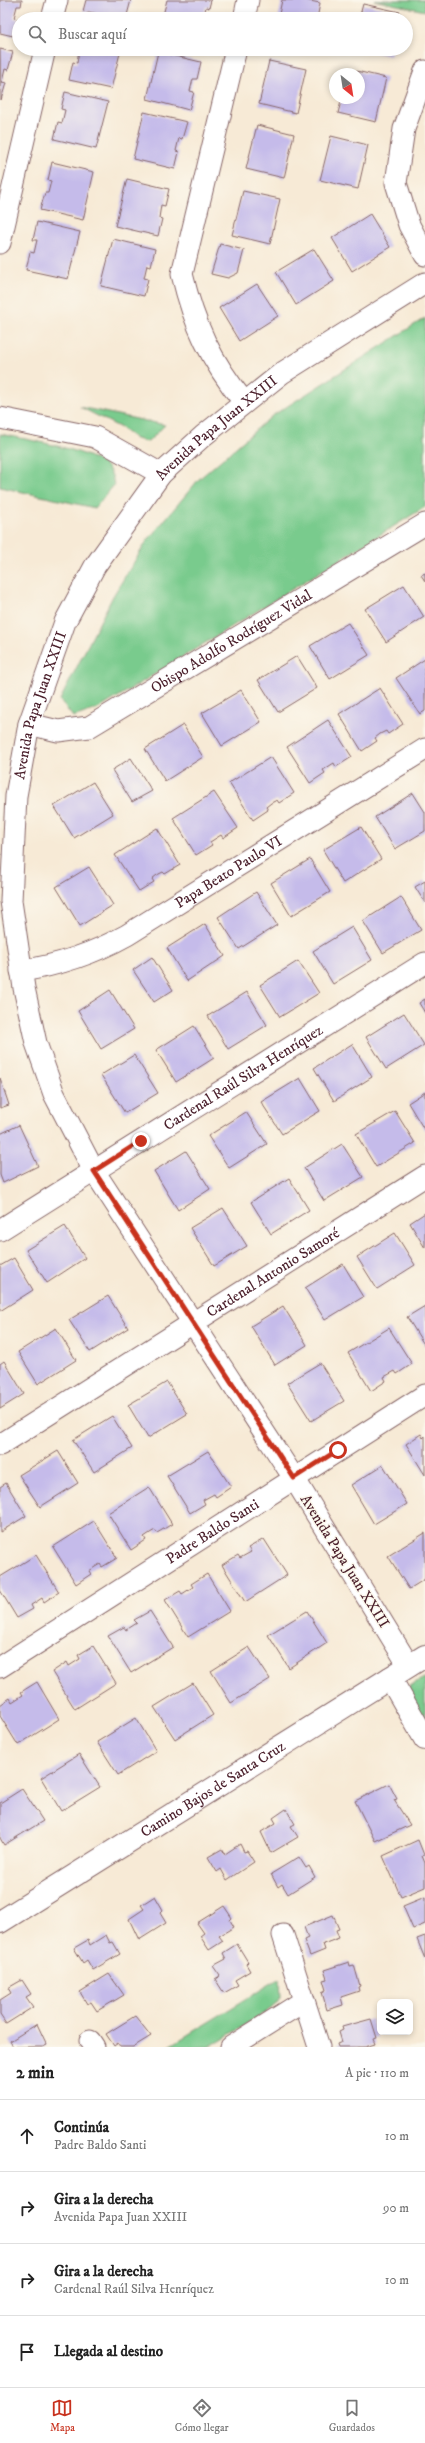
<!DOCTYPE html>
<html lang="es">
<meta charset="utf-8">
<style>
body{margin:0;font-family:"IM FELL DW Pica",serif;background:#f6f6f6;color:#222}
.controls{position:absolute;right:12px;bottom:12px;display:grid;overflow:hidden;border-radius:6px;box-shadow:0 2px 6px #0003}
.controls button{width:36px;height:36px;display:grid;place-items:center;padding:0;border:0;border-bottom:1px solid #e0e0e0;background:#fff;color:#222;font:20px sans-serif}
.compass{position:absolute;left:329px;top:68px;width:36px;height:36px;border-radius:50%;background:#fff;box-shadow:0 2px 6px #0003;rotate:150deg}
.stop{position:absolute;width:12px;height:12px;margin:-9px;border:3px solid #c8321e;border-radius:50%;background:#fff}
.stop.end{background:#c8321e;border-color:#fff;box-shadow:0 1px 4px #0008}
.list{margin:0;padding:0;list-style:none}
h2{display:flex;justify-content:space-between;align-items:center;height:52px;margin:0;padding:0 16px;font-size:17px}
h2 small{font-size:13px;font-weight:400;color:#767676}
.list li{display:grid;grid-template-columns:26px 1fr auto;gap:12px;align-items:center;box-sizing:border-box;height:72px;padding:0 16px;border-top:1px solid #e0e0e0}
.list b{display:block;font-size:15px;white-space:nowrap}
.list p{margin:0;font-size:13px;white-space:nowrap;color:#767676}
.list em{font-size:13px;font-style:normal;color:#767676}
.icon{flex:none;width:22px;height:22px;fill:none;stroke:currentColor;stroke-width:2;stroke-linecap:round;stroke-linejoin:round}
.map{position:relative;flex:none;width:425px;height:2047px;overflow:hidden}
.search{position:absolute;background:#fff;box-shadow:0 2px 6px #0003;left:12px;right:12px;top:12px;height:44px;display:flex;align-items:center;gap:10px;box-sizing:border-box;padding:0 14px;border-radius:22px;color:#767676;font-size:15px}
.sheet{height:340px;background:#fff}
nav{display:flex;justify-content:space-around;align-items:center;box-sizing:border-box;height:56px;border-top:1px solid #e0e0e0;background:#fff;font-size:11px;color:#767676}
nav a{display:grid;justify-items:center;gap:2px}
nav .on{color:#c8321e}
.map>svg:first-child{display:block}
</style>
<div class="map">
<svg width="425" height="2047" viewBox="0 0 425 2047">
<rect width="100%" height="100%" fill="#fbf7ec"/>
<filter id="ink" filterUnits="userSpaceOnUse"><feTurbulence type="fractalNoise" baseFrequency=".025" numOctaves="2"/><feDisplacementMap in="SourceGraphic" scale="8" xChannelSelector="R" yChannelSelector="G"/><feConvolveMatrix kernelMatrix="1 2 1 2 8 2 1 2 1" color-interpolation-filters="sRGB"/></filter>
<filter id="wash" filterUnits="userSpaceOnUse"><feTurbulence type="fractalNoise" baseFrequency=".012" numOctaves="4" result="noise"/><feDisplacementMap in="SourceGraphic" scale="16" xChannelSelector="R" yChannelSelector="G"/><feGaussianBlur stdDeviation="0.9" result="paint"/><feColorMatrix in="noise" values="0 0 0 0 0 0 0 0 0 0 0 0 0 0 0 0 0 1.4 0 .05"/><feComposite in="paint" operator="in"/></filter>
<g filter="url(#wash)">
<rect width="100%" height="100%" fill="#f7ead6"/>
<path fill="#79cb8d" stroke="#62755c" d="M374 0H425V11Z
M425 318V507L100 708 73 717 60 700 113 596 147 541 199 479 272 416Z
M80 407 165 425 148 442 136 439 121 428Z
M0 434C28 440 84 448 106 466 111 471 113 478 114 485L95 508 0 487Z
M424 1678H425V1723L407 1691 409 1686Z
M280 1978 281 1997 272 2008 209 2047H168Z"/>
<g id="blocks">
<path fill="#c5bbea" d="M0 0H22L21 6H17L14 18 18 19 13 36 0 33Z
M86 0H131L126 19 83 11Z
M167 0H211L209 8 206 7 203 19H162Z
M282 0H305L320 3 317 19H278Z
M363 4 400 12 398 19H359Z
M0 49 13 52 8 70 5 69 2 82 6 83 1 100Z
M76 49H121L111 89 69 80 73 62 77 63 79 50Z
M361 49H392L390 56Z
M158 52 201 62 197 79H193L190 91 194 92 189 110 147 99Z
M269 61 306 69 296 113 259 104Z
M348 69 386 78 376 122 338 113 342 98H359V74H347Z
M65 92 108 102 96 149 54 139 58 122 62 123 65 110 61 109Z
M144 112 187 122 182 139 179 138 176 151 179 152 175 169 133 159Z
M257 125 294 134 284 178 246 169Z
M331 136 368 145 358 189 320 180Z
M52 162 94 172 83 220 40 210 45 193H48L51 181 48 180Z
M127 179 169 189 165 206 161 205 159 218 162 219 158 236 115 226Z
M243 191 280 199 270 244 232 235Z
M370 214 390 247 352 271 332 238Z
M37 222 80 232 68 279 26 270 30 252 34 253 37 240H33Z
M113 239 155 249 151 266 147 265 144 278 148 279 144 296 101 286Z
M220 244 244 250 238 273 228 278 211 274Z
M314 249 334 281 296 305 276 272Z
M257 284 278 316 239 341 219 308Z
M425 573V581L421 575Z
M404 585 424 617 386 642 365 609Z
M348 623 369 655 330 679 310 646Z
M297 656 317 688 278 712 258 680Z
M425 659V711L420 714 396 678Z
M380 688 403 724 388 734 386 731 380 734 375 738 377 741 362 751 339 714Z
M241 690 261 722 222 746 202 713Z
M328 720 352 757 336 767 334 763 323 770 325 773 310 783 287 747Z
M183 725 203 757 165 781 145 749Z
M271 757 294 793 279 803 277 800 271 803 266 807 268 810 253 820 229 783Z
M131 758 152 791 132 802 112 770Z
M93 782 113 814 74 838 54 806Z
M214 792 238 828 223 838 221 835 210 842 212 845 196 855 173 818Z
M413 793 425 812V831L395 849 375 817Z
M361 827 381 859 343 883 323 850Z
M157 828 180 865 165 874 163 872 157 875 152 879 154 882 139 891 115 855Z
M310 859 330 892 291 916 271 883Z
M89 867 113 905 80 926 56 887Z
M425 881V903L415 887Z
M256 892 277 925 239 949 218 917Z
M401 897 421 930 383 953 363 921Z
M205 924 225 956 187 981 167 948Z
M352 927 372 960 333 984 313 951Z
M152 957 173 990 154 1002 133 970Z
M298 961 319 993 280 1017 260 985Z
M110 990 134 1029 101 1049 78 1011Z
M247 992 267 1025 228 1049 208 1016Z
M425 999V1013L419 1003Z
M404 1013 424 1045 386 1069 366 1037Z
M194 1026 214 1058 176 1082 156 1050Z
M352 1044 372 1077 334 1101 314 1068Z
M134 1055 158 1093 125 1113 101 1075Z
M0 1078 9 1105 0 1108Z
M300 1078 320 1111 282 1134 261 1102Z
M425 1092V1131L408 1103Z
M395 1111 415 1143 376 1167 356 1134Z
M246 1112 267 1144 229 1168 208 1136Z
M19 1125 38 1166 3 1183 0 1175V1134Z
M342 1144 363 1177 324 1201 304 1168Z
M186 1151 210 1189 178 1210 154 1171Z
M289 1178 309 1210 271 1234 251 1202Z
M223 1208 247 1246 214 1266 190 1228Z
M425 1213V1248L410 1223Z
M65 1226 85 1258 47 1283 26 1250Z
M395 1233 415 1265 377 1289 357 1257Z
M14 1258 33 1290 0 1311V1266Z
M343 1264 363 1297 325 1320 305 1288Z
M108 1296 128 1328 90 1352 69 1320Z
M283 1306 307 1345 275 1365 251 1326Z
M425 1306V1346L407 1317Z
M56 1328 76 1360 38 1384 18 1352Z
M389 1328 412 1364 397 1374 395 1371 384 1377 386 1381 371 1391 348 1353Z
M4 1361 24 1394 0 1409V1364Z
M320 1363 344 1401 311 1421 287 1383Z
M167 1382 187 1414 148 1438 128 1405Z
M112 1416 132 1448 94 1472 73 1440Z
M421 1434 423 1438 425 1436V1475L406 1444Z
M58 1451 78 1483 40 1507 19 1475Z
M208 1451 231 1487 216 1497 214 1494 203 1500 205 1504 190 1513 167 1476Z
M383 1465 407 1504 374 1524 351 1485Z
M6 1483 26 1516 0 1532V1487Z
M149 1487 172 1524 157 1533 155 1530 150 1533 144 1537 146 1540 131 1550 108 1513Z
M94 1521 117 1558 102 1567 100 1564 95 1567 89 1571 91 1574 76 1584 53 1547Z
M425 1533V1579L409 1589 388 1556Z
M264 1539 287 1575 245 1602 222 1565 238 1555 240 1558 251 1552 248 1548Z
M36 1555 59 1592 44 1602 42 1598 36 1602 31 1605 33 1609 17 1618 0 1590V1577Z
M207 1574 230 1611 188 1637 165 1600 180 1591 182 1594 193 1587 191 1584Z
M150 1611 173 1647 131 1673 108 1636 124 1627 126 1630 137 1623 134 1620Z
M307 1611 327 1643 289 1668 268 1635Z
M93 1646 116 1683 75 1709 52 1672 67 1662 69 1666 80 1659 78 1655Z
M249 1647 270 1679 231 1703 211 1671Z
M37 1682 59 1719 18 1745 0 1716V1705L10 1698 12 1702 23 1695 21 1692Z
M193 1683 213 1715 175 1739 154 1707Z
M136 1718 156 1751 118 1775 97 1742Z
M79 1754 100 1787 61 1811 41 1778Z
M389 1784 397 1799 394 1800 410 1825 375 1841 355 1801Z
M22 1789 43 1821 4 1845 0 1838V1803Z
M286 1809 295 1824 291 1826 298 1837 271 1853 261 1832 276 1823 273 1818Z
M418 1840 424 1855 422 1856 425 1863V1887L401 1897 383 1856Z
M240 1844 244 1852 247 1851 254 1862 227 1880 221 1869 217 1872 208 1857 222 1849 225 1854Z
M299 1857 306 1868 309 1866 315 1877 288 1894 282 1884 278 1887 271 1874Z
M155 1896 163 1910 160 1913 166 1923 139 1940 129 1919 144 1909 141 1905Z
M425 1897V1924L413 1929 403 1906Z
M224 1906 232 1918 230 1920 234 1927 219 1936 223 1941 209 1950 200 1936 204 1933 197 1923Z
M333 1915 339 1929 336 1930 339 1938 323 1944 325 1950 310 1956 304 1940 308 1938 304 1927Z
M106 1935 110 1943 113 1942 120 1954 93 1970 87 1960 83 1963 74 1948 88 1940 90 1945Z
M425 1936V1959L417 1939Z
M237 1944 248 1962 246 1964 250 1971 235 1980 238 1985 224 1993 215 1979 220 1976 213 1966 226 1959 223 1953Z
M349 1962 350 1966 354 1965 360 1986 358 1987 359 1991 341 1997 343 2005 327 2010 322 1992 326 1990 323 1980 327 1979 324 1970Z
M109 1974 124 1995 97 2011 91 2002 87 2004 80 1992Z
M22 1980 31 1994 26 1997 33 2007 6 2024 0 2015V2000L11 1993 8 1988Z
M135 2016 151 2036 133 2047H120L118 2043 114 2046 106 2034Z
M371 2019 377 2038 373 2039 375 2044 365 2047H338L337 2044 342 2042 339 2032 343 2030 342 2027Z
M37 2024 47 2045 43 2047H13L10 2041Z"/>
</g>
</g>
<g filter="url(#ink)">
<use href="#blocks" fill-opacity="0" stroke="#876667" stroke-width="1"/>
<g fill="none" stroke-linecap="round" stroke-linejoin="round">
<g stroke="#876667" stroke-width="23">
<g id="street">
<path d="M52 19 57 0"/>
<path d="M244 19 248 0"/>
<path d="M236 49 182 274C194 325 211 361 244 402"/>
<path d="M425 71 404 129 396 183 409 225 425 255"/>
<path d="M0 243 45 49"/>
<path d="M0 418 95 437 161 474"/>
<path id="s1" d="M29 724 58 731 89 727 425 524"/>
<path id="s2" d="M21 971C60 965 93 954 127 935L425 749"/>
<path id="s3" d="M0 1230 425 963"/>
<path id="s4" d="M0 1445 425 1176"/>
<path id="s5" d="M409 1666 294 1478 94 1171 54 1094 36 1043 24 988 11 901 16 796 29 724 65 622 95 566 161 474 203 436 282 373 425 283"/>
<path id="s6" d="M0 1667 425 1395"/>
<path d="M283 1935 319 2047"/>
<path d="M90 2041 94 2047"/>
<path d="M231 2047 304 2001"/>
</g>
</g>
<g stroke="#876667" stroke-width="24">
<g id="secondary">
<path d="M390 1678 425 1739"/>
<path id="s7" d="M0 1922 425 1656"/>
</g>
</g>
<use href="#street" stroke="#fff" stroke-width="21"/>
<use href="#secondary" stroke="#fff" stroke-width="22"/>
</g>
</g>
<g fill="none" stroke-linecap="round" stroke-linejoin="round" filter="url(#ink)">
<path stroke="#c8321e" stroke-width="5" d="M141 1141 94 1171 294 1478 338 1450"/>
</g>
<g text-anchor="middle" stroke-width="3" stroke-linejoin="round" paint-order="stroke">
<g font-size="15" fill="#4a1f2b" stroke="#fbf7ec">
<text dy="5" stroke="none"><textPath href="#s5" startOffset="1407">Avenida Papa Juan XXIII</textPath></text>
<text dy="5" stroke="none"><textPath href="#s1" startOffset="227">Obispo Adolfo Rodríguez Vidal</textPath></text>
<text dy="5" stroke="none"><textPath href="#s5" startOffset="1071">Avenida Papa Juan XXIII</textPath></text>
<text dy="5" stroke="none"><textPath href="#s2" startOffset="232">Papa Beato Paulo VI</textPath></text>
<text dy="5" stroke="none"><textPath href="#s3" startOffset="287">Cardenal Raúl Silva Henríquez</textPath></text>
<text dy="5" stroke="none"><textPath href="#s4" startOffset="323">Cardenal Antonio Samoré</textPath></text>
<text dy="5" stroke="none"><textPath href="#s6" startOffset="252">Padre Baldo Santi</textPath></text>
<text transform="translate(345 1561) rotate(58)" y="5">Avenida Papa Juan XXIII</text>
<text dy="5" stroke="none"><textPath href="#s7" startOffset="251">Camino Bajos de Santa Cruz</textPath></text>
</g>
</g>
</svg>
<div class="controls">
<button><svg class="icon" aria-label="layers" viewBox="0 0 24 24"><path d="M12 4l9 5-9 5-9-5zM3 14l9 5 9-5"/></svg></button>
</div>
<svg class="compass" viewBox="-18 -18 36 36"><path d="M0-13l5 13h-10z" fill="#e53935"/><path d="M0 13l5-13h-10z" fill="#767676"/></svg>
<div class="stop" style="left:338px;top:1450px"></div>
<div class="stop end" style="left:141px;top:1141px"></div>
<div class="search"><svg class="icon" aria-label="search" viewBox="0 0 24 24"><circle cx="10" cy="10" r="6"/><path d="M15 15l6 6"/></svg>Buscar aquí</div>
</div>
<section class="sheet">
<h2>2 min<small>A pie · 110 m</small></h2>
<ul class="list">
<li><svg class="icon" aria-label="ahead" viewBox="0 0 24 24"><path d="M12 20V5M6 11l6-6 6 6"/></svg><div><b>Continúa</b><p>Padre Baldo Santi</p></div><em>10 m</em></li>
<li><svg class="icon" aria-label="right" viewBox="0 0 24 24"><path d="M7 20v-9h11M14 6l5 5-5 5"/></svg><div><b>Gira a la derecha</b><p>Avenida Papa Juan XXIII</p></div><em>90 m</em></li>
<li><svg class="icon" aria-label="right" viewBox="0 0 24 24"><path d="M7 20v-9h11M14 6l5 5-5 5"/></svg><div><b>Gira a la derecha</b><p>Cardenal Raúl Silva Henríquez</p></div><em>10 m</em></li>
<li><svg class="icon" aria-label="arrive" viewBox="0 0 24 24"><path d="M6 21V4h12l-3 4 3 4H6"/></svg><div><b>Llegada al destino</b></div></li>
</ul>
</section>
<nav>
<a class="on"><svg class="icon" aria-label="map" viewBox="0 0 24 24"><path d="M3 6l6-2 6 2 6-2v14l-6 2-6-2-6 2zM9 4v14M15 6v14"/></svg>Mapa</a>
<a><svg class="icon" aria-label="directions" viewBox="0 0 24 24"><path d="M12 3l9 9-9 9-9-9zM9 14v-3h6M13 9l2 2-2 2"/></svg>Cómo llegar</a>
<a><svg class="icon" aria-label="saved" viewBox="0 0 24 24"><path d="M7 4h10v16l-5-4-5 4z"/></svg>Guardados</a>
</nav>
